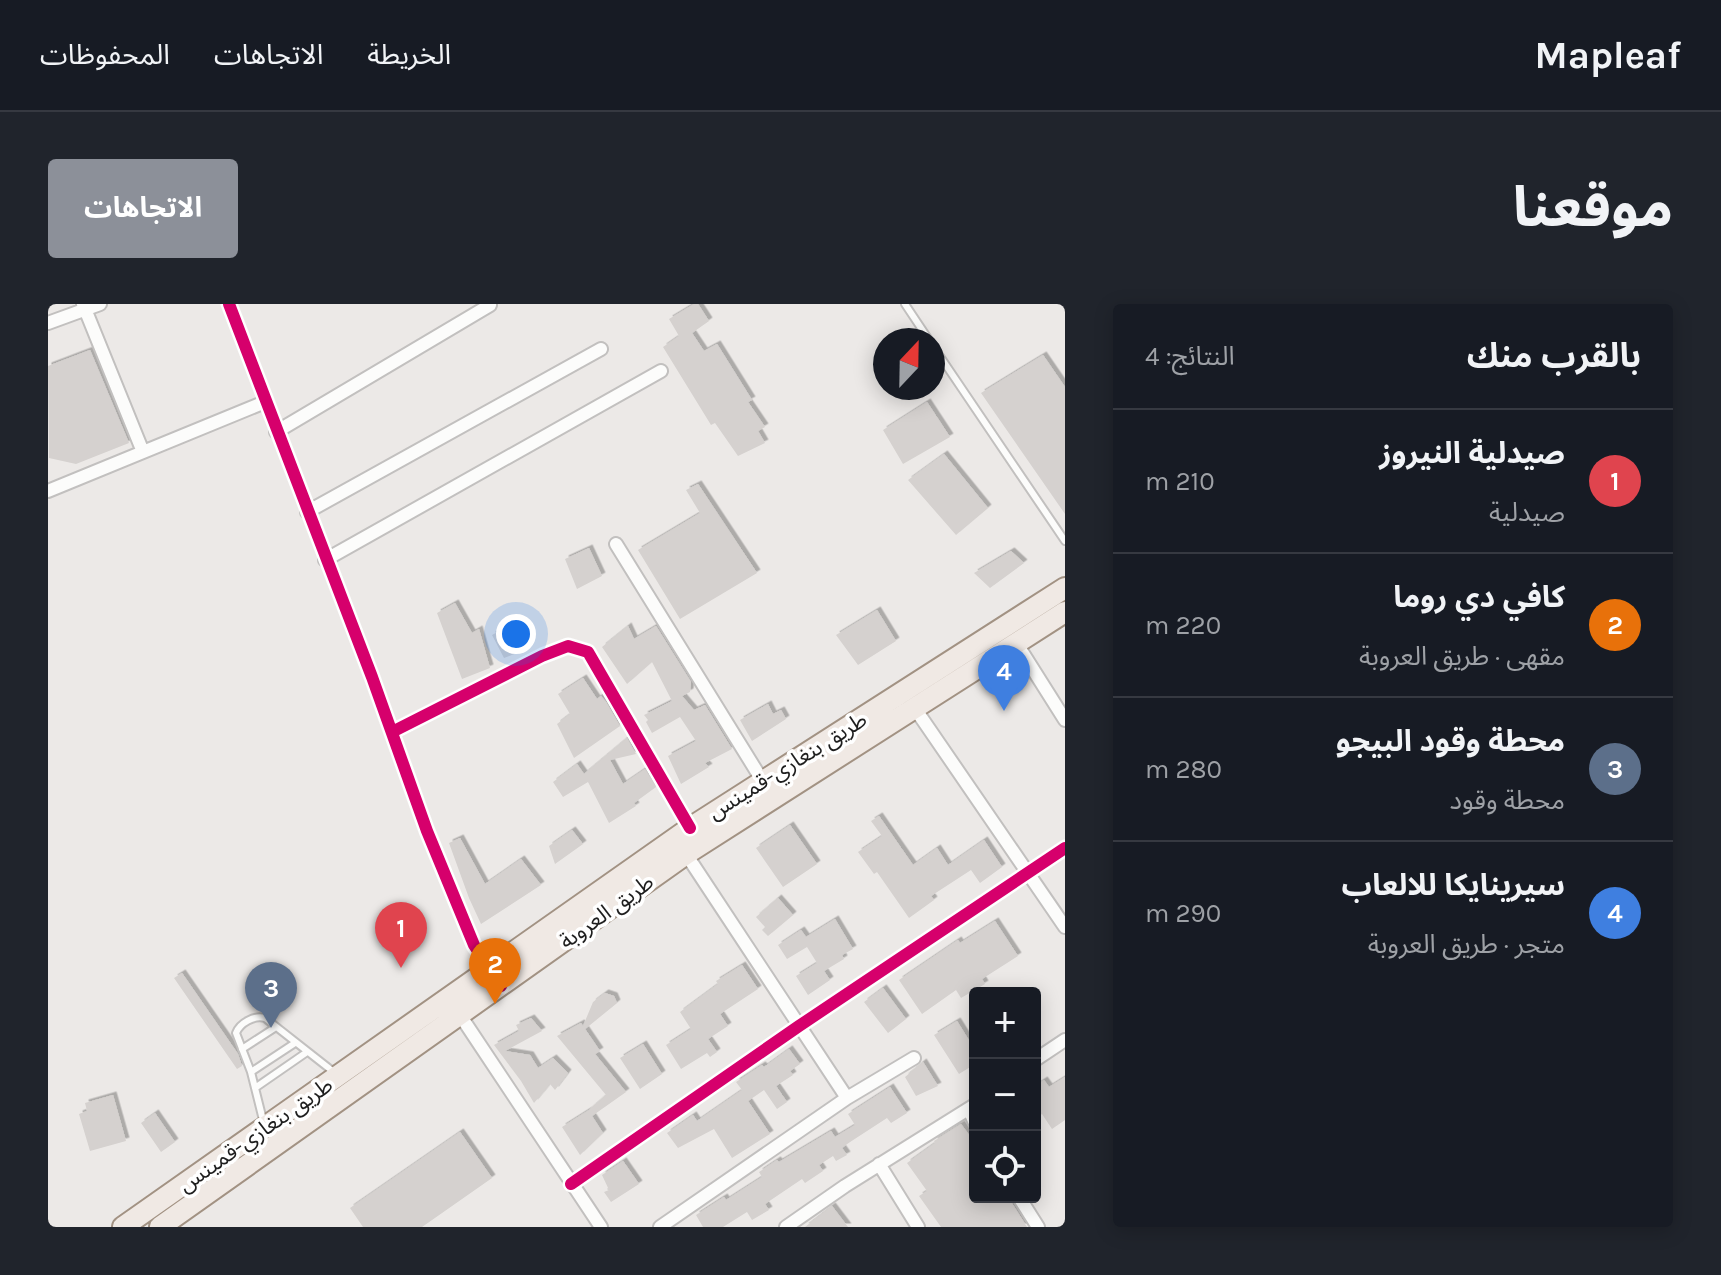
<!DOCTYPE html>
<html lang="ar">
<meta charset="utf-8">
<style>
body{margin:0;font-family:Karla,"Noto Sans Arabic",sans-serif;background:#20242c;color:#f1f3f6;direction:rtl}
.controls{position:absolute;right:24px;bottom:24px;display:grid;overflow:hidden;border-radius:8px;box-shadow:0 4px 20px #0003}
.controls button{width:72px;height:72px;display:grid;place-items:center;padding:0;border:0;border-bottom:2px solid #363941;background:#171b24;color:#f1f3f6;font:40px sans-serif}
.compass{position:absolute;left:825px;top:24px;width:72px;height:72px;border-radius:50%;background:#171b24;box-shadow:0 4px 20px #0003;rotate:22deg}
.you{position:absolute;left:468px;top:330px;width:28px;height:28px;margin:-20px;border:6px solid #fff;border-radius:50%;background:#1a73e8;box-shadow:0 0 0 12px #1a73e833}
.badge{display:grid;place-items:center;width:52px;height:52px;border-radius:50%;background:#8c9099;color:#fff;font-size:26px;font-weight:700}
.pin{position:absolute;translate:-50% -66px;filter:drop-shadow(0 2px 4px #0008)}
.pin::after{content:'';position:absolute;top:42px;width:28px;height:24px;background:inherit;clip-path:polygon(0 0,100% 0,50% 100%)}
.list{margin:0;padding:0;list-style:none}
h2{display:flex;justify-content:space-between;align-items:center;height:104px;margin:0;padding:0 32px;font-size:34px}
h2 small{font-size:26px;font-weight:400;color:#9ea1a6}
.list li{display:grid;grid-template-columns:52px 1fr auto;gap:24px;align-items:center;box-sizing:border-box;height:144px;padding:0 32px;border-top:2px solid #363941}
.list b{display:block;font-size:30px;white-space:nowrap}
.list p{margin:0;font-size:26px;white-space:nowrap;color:#9ea1a6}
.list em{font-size:26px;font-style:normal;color:#9ea1a6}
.icon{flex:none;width:44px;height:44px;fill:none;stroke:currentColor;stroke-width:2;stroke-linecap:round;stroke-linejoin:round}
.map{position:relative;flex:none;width:1017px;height:923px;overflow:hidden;direction:ltr;border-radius:8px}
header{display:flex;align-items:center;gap:48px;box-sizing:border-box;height:112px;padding:0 40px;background:#171b24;border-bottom:2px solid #363941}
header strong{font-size:38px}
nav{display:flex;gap:44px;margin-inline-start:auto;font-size:28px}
.intro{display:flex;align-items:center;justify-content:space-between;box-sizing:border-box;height:192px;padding:0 48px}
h1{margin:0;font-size:56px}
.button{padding:20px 36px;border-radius:8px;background:#8c9099;color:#fff;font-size:28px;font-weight:700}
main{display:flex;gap:48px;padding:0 48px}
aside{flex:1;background:#171b24;border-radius:8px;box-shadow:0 4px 20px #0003}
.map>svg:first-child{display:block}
</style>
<header>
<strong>Mapleaf</strong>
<nav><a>الخريطة</a><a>الاتجاهات</a><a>المحفوظات</a></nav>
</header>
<div class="intro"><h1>موقعنا</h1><a class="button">الاتجاهات</a></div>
<main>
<aside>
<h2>بالقرب منك<small>النتائج: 4</small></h2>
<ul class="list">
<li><span class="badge" style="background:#e0444e">1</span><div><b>صيدلية النيروز</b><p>صيدلية</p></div><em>210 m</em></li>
<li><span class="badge" style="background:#e8710a">2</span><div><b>كافي دي روما</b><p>مقهى · طريق العروبة</p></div><em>220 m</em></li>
<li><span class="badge" style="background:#5c6f8a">3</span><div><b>محطة وقود البيجو</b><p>محطة وقود</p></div><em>280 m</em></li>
<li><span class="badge" style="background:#3f7fe0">4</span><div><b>سيرينايكا للالعاب</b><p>متجر · طريق العروبة</p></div><em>290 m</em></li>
</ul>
</aside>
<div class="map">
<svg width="1017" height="923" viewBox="0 0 1017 923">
<defs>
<filter id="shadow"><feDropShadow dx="3.5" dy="-3.5" stdDeviation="0" flood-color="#0004"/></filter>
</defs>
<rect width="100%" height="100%" fill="#ece9e7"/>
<path fill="#d5d1cf" filter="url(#shadow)" d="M646 0H650L661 17 644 29 656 47 669 40 704 96 700 98 717 123 710 127 717 139 690 152 667 119 663 121 615 43 631 32 621 15Z
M42 46 81 139 28 160 1 154 0 62Z
M995 51 1017 83V210L933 89Z
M879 98 902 133 855 160 835 126Z
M896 150 940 204 908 231 860 176Z
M650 180 709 269 632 315 590 246 652 209 638 186Z
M541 244 554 272 529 285 517 255Z
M963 247 976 259 942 284 926 269Z
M407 299 424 329 431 325 442 364 414 375 389 309Z
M829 306 848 337 810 361 788 331Z
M580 322 586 335 608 322 643 378 642 388 634 392 646 406 657 401 684 445 657 459 661 463 633 480 620 452 648 437 632 413 604 429 598 418 600 416 596 411 624 397 604 358 579 380 554 343Z
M457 324 469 349 456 354 444 331Z
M535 374 549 395 553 392 558 398 572 422 526 454 509 420 522 410 510 390Z
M720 400 725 410 733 406 738 415 704 437 692 416Z
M579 434 588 450 562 456 575 480 597 465 608 483 586 499 588 502 561 519 540 478 515 493 505 478 529 460 536 470Z
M831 512 865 561 889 544 900 561 936 536 954 563 932 579 923 566 883 592 886 596 861 614 829 568 826 570 810 548 834 532 823 517Z
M742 521 769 560 735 583 708 544Z
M524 526 535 540 507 560 501 542Z
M412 534 437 580 473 555 493 581 433 620 421 594 401 539Z
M730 594 745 611 720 632 714 626 717 623 708 613Z
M787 615 805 645 794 651 796 655 776 667 782 676 760 691 748 672 769 659 759 643 739 655 730 641 753 626 758 633Z
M947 617 970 652 934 675 937 680 913 694 908 686 874 710 851 676 910 636 912 639Z
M694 661 710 685 672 710 680 722 660 735 669 748 662 753 659 749 633 765 618 741 643 725 632 708 670 680 668 677Z
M134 669 190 750 194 762 189 765 126 674Z
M835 684 858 715 840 729 816 698Z
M557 689 566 692 569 699 537 725 552 747 547 750 578 788 544 812 555 829 532 851 514 823 541 806 558 791 509 732 533 719 535 722 545 698Z
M483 714 494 727 457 747 482 751 490 764 505 754 520 769 507 786 502 780 486 799 473 777 446 741 471 727 468 721Z
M909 717 927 746V760L911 770 886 731Z
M595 740 614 770 592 785 572 754Z
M741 745 752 760 742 767 745 771 728 782 739 798 729 805 716 786 700 797 722 830 684 854 666 825 630 844 619 829 645 811 649 817 694 786 688 778 714 761 716 763Z
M875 758 890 782 868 792 857 773Z
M1017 773V816L1004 825 994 810 991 812 987 805V782L996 776 1001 783Z
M842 783 859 809 843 819 839 814 799 840 794 844 799 851 788 857 785 852 771 861 775 867 757 879 754 875 717 900 721 906 704 916 699 908 675 923H655L648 911 676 893 678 896 714 873 711 868 729 856 731 858 783 827 787 833 807 821 800 810Z
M65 791 78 837 42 847 31 810 39 807 37 799Z
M107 809 127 838 113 848 93 819Z
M913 820 927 839V893H960L979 923H893L871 892 879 887 859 859 887 839 886 837Z
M412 828 444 874 374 923H315L302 904Z
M575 857 591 880 563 898 556 888 561 886 554 871Z
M784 902 800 923H757Z"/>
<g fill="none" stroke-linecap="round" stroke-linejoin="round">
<g stroke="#c2c0bf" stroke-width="10">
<path id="lane" d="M857 0 881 36
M885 42 1017 237
M194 745 228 723
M203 768 247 739
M207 784 259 748
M216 820 203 768 188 729C192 719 206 711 217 714L287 769"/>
</g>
<g stroke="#c2c0bf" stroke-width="16">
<path id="street" d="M35 0 95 148
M181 0 324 373 379 527 426 641 444 670
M0 19 52 0
M228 128 442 1
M0 187 217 98
M259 208 553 45
M568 240 714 476
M277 256 613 67
M969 340 1017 416
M866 403 1017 623
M344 428 494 352 520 342 540 348 642 524
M412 711 553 923
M987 756 1017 736
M799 794 866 754
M927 800 923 810 927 819
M831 860 870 923
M523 880 751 722 1017 544
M971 893 990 923
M612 923 799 794 638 550
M738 923 797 882 925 802"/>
</g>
<g stroke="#a29283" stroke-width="24">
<path id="primary" d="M75 923 642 524 1017 284
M112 923 638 550 1017 308"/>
</g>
<use href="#lane" stroke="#fcfcfb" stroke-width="6"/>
<use href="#street" stroke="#fcfcfb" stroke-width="12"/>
<use href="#primary" stroke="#f0e9e4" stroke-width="20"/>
<g stroke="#fff" stroke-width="17">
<path id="cycleway" d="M181 0 324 373 379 527 426 641 453 682
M344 428 494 352 520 342 540 348 642 524
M523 880 751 722 1017 544"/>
</g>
<use href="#cycleway" stroke="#d6006c" stroke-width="12"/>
</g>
<g text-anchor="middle" stroke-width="7" stroke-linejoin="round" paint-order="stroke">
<g font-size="22" fill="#1e1e1e" stroke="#fff">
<text transform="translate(739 461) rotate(-32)" y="8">طريق بنغازي-قمينس</text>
<text transform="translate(558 607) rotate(-36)" y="8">طريق العروبة</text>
<text transform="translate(207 830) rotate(-35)" y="8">طريق بنغازي-قمينس</text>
</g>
</g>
</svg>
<div class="controls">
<button>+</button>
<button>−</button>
<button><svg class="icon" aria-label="locate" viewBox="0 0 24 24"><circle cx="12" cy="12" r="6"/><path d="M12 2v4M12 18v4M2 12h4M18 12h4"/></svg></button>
</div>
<svg class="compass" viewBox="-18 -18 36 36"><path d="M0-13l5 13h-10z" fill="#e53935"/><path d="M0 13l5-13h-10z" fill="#9ea1a6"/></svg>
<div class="you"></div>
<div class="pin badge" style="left:353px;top:664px;background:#e0444e">1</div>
<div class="pin badge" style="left:447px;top:700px;background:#e8710a">2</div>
<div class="pin badge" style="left:223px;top:724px;background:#5c6f8a">3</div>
<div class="pin badge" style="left:956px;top:407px;background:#3f7fe0">4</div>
</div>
</main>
